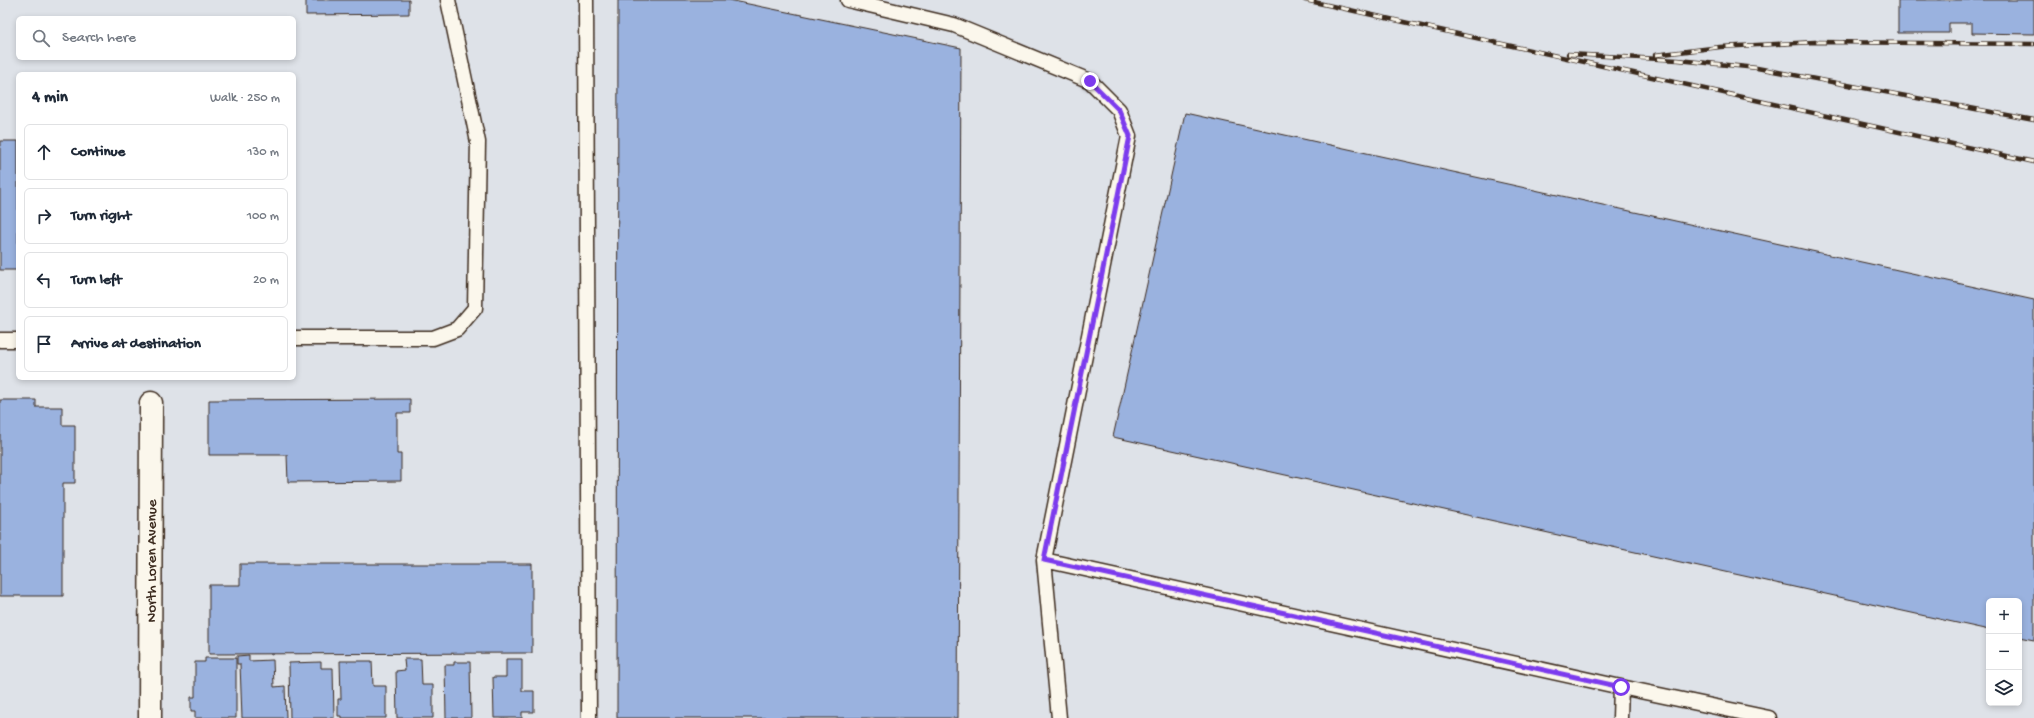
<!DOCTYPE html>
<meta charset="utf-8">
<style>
body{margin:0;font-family:"Gochi Hand",sans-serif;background:#f2f2f3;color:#1f2937}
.controls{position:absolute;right:12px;bottom:12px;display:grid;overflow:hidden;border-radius:6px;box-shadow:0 2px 6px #0003}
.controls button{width:36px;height:36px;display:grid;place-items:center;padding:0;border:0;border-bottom:1px solid #e0e1e3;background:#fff;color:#1f2937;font:20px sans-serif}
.stop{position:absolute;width:12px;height:12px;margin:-9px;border:3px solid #7c3aed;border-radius:50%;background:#fff}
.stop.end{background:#7c3aed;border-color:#fff;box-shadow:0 1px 4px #0008}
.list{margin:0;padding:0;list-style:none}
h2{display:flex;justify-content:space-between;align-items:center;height:52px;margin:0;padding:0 16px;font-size:17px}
h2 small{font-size:13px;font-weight:400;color:#747a83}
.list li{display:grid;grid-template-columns:26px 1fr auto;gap:12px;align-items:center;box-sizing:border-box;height:56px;margin:0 8px 8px;padding:0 8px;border:1px solid #e0e1e3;border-radius:6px}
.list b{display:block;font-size:15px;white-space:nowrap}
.list em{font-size:13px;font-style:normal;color:#747a83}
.icon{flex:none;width:22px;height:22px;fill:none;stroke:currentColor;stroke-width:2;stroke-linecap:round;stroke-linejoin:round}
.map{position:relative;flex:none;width:2034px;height:718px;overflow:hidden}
.search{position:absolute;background:#fff;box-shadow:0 2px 6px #0003;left:16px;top:16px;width:280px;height:44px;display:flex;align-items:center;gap:10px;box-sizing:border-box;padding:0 14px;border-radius:6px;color:#747a83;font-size:15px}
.panel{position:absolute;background:#fff;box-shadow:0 2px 6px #0003;left:16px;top:72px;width:280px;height:308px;border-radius:6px}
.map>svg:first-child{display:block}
</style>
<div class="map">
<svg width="2034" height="718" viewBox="0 0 2034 718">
<rect width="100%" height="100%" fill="#dee2e8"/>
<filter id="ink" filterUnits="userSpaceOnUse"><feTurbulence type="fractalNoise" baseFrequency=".025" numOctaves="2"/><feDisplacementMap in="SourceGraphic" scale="8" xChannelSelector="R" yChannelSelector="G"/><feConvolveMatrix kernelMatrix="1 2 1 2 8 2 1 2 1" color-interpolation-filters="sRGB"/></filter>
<g filter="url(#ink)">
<path fill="#9ab2df" stroke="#3b2a1e" d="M306 0H409V14L306 15Z
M618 0H729L961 48 958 718H617Z
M1898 0H2034V34L1972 33V23H1949V33H1898Z
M1185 113 2034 300V640L2019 637V601H1989V630L1113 437Z
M0 141H18V270H0Z
M410 399V413H397V454H401V481L288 482 287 455H209V400Z
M0 400H36V407H62V425H75V483H63V596H0Z
M240 564H532V653L209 654V585H240Z
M249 655V661L273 660 274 687 285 686 286 718H242L240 664H237V656Z
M205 658H236V718H195V711H191V697H195V662H205Z
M404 659H421L422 685H433V718H397L396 671 405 670Z
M506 659H522V691H534V712H522V718H494L493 677H506Z
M340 661H372L373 686H386V718H341V716H338V699H341Z
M321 662V668H333L334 718H290L289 663Z
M454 662H470L471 718H446L445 665H454Z"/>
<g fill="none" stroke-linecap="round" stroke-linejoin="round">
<g stroke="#3b2a1e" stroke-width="17">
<path id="lane" d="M586 0 589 718
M848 0 954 25 1090 81 1119 110 1129 136 1044 560 1059 718
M294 338H433L457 329 475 308 478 142 448 0
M0 340H18
M1044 560 1621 687 1769 718
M1620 718 1621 687"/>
</g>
<g stroke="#3b2a1e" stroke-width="25">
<g id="street">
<path id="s1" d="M150 718 151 403"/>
</g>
</g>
<use href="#lane" stroke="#fbf7ec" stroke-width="14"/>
<use href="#street" stroke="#fbf7ec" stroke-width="22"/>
<g stroke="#3b2a1e" stroke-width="4.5">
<path id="rail" d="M1305 0 2034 162
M1568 54 1678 60 1757 68 2034 120
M1655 55 1720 47 1815 42 2034 44"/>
</g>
<use href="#rail" stroke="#fbf7ec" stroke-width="3" stroke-dasharray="9" stroke-linecap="butt"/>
</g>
</g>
<g fill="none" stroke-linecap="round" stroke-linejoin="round" filter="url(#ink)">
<path stroke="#7c3aed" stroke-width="5" d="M1090 81 1119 110 1130 136 1044 560 1621 687"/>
</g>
<g text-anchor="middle" stroke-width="3" stroke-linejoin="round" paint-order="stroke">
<g font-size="15" fill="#3b2a1e" stroke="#fbf7ec">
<text dy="5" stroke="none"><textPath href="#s1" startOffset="157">North Loren Avenue</textPath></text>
</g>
</g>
</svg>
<div class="controls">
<button>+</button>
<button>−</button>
<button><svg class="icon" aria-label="layers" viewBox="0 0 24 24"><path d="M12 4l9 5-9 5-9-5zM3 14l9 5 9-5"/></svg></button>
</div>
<div class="stop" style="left:1621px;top:687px"></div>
<div class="stop end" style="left:1090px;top:81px"></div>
<div class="search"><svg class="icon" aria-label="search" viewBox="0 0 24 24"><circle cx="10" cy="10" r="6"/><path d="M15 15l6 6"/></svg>Search here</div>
<section class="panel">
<h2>4 min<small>Walk · 250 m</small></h2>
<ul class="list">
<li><svg class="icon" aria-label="ahead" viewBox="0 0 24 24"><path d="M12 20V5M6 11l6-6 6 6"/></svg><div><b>Continue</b></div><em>130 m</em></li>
<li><svg class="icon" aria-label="right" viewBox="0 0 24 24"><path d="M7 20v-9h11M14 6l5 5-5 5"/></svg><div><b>Turn right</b></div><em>100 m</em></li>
<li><svg class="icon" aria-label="left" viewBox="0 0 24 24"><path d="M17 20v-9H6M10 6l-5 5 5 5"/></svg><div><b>Turn left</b></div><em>20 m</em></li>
<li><svg class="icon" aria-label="arrive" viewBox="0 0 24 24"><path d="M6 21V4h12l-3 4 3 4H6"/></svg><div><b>Arrive at destination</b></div></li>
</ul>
</section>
</div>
